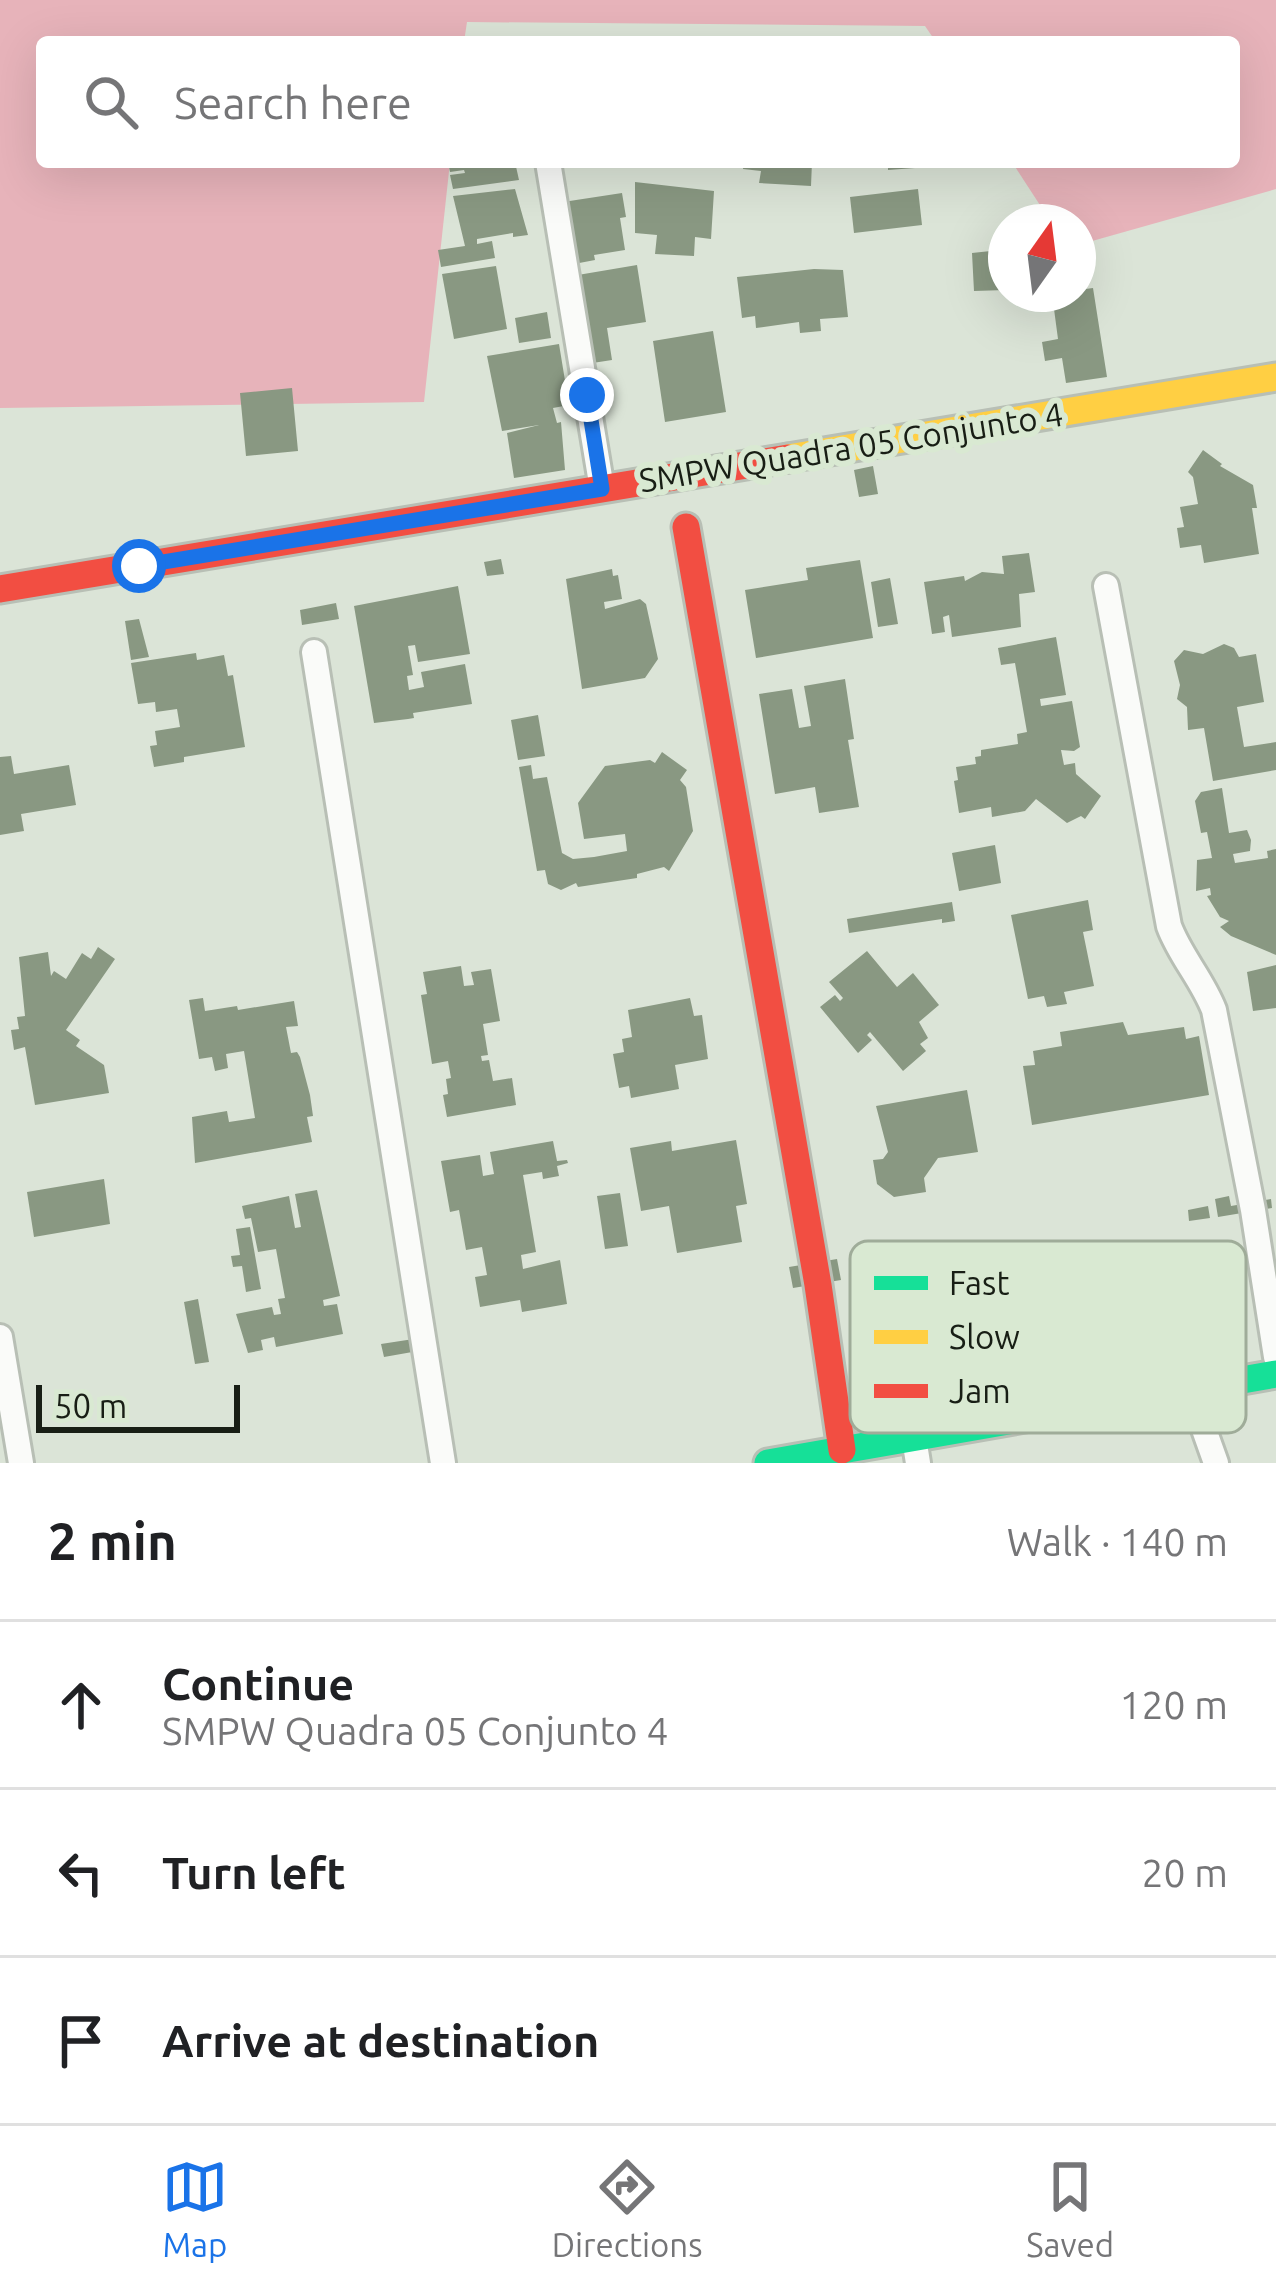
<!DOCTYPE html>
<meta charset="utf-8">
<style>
body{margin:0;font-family:Ubuntu,sans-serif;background:#f2f2f2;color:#202124}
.compass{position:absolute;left:988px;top:204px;width:108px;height:108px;border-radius:50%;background:#fff;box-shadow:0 12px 48px #0002;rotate:14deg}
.scale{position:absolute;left:36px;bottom:30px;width:204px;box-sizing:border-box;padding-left:12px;border:6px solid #181e15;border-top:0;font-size:33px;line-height:42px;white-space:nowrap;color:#181e15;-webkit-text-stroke:9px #d9e9d2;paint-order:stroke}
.stop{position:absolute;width:36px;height:36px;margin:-27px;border:9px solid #1a73e8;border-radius:50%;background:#fff}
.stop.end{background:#1a73e8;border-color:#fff;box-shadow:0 3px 12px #0008}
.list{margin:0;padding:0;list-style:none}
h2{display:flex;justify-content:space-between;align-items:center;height:156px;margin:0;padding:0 48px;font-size:51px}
h2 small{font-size:39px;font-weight:400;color:#757577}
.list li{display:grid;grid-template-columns:78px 1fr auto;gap:36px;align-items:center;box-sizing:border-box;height:168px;padding:0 48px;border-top:3px solid #e0e0e0}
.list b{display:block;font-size:45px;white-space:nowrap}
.list p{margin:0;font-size:39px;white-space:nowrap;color:#757577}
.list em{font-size:39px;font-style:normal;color:#757577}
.icon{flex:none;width:66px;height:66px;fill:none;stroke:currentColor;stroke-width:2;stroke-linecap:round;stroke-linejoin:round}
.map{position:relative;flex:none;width:1276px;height:1463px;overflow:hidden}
.search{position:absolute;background:#fff;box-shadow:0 12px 48px #0002;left:36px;right:36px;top:36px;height:132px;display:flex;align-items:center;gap:30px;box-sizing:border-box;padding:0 42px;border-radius:12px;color:#757577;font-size:45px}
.sheet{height:660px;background:#fff}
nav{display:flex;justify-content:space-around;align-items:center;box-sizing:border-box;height:168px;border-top:3px solid #e0e0e0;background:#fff;font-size:33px;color:#757577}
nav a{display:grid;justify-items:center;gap:6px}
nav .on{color:#1a73e8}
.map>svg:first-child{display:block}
</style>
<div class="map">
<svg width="1276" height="1463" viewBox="0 0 1276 1463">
<rect width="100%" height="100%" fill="#dbe4d7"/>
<path fill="#e7b3ba" d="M0 0H1276V189L1078 245V222H1051L1012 162H1234V42H936L925 26 467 22 464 42H42V162H450L424 402 0 408Z"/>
<path fill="#899882" d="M448 162H515L519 180 453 189 450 175 465 173 464 170 450 172Z
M744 162H812L811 186 759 183 761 171 743 169Z
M888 162H915V168L888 170Z
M635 182 714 191 711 239 695 237 694 256 655 254 657 235 635 233Z
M515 189 528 235 513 237V233L477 239V244L492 241 495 258 441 267 438 250 465 246 453 196Z
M918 189 922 225 854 233 850 197Z
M622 193 626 217 620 218 625 250 594 255 595 260 574 264 563 202Z
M1000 250 1006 252V290L974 291 972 253Z
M637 265 646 322 607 328 612 360 586 364 566 277Z
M496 266 507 329 454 339 442 274Z
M814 269 843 270 848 317 820 319 821 331 800 333 799 322 756 328 755 316 742 318 737 277Z
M1093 288 1107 377 1066 383 1062 358 1045 361 1042 342 1058 339 1052 294H1078V290Z
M547 312 551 338 519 343 515 318Z
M713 331 726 412 665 422 653 341Z
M559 344 569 405 553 408 557 423 561 422 565 470 514 478 507 433 539 425 502 431 487 356Z
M292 388 298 451 246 456 240 393Z
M1203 450 1222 464 1220 466 1253 485 1257 508H1252L1259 554 1204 563 1201 545 1180 548 1177 528 1184 527 1180 507 1198 504 1193 477 1188 472Z
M873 466 878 494 859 497 854 470Z
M1029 553 1035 592 1019 594 1021 627 952 637 949 615 943 617 945 632 932 634 924 582 964 576 965 581 982 572 1004 574 1002 556Z
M501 559 504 574 487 576 484 562Z
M860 560 873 638 756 658 745 590 808 580 806 568Z
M612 569 613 576 618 575 622 599 604 602 605 609 640 599 646 604 658 659 645 678 582 689 566 579Z
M890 578 898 624 878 627 871 582Z
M458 586 470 654 418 662 415 645 408 646 413 675 407 676 409 690 424 687 421 672 465 664 472 704 413 713 414 718 408 719 374 723 354 606Z
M336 603 339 619 302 625 300 610Z
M139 619 149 657 131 660 125 621Z
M1056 637 1066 695 1040 699 1041 706 1072 701 1080 747 1074 751 1061 750 1064 765 1075 763 1076 774 1101 796 1085 819 1081 816 1067 823 1036 799 1025 811 992 817 991 807 959 813 954 781 958 780 956 767 976 764 975 757 981 756V750L1018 744 1017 734 1027 732 1015 663 1001 665 998 648Z
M1224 644 1234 648 1239 657 1256 654 1264 702 1237 707 1244 747 1276 742V770L1213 781 1204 728 1188 730 1187 707 1177 699 1180 685 1174 661 1184 650 1203 654Z
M196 653 197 660 224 655 228 676 233 675 245 747 184 757V762L154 767 150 746 157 745 155 731 180 727 177 709 156 712 155 702 138 704 131 663Z
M845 679 854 739 848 740 859 807 819 813 815 787 775 794 759 694 792 689 799 728 811 726 804 686Z
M538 715 545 756 518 760 511 720Z
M662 752 687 770 680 780 686 787 693 831 669 871 664 867 637 874V878L578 887 576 883 561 890 548 884 545 870 537 871 519 767 531 765 533 779 547 777 562 853 573 859 594 857 627 851 625 834 584 839 578 803 605 766 650 760 655 763Z
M11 756 14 774 69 765 76 805 21 814 24 831 0 835V757Z
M1222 788 1229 833 1247 830 1251 840 1250 851 1233 854 1235 863 1268 858 1267 851 1276 849V955L1231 936 1220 927 1229 921 1220 917 1207 896 1211 895 1210 888 1196 891 1197 860 1212 858 1207 832 1201 833 1195 801 1201 792Z
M995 845 1001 883 959 891 952 853Z
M1088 900 1093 930 1083 932 1094 986 1064 992 1067 1004 1047 1007 1044 996 1028 999 1011 915Z
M952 902 955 921 942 923V919L849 933 847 919Z
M98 947 115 959 66 1030 80 1040 76 1046 104 1065 109 1093 35 1105 25 1047 14 1050 11 1030 19 1029 17 1017 25 1016 19 957 48 952 51 976 54 971 66 979 82 953 91 959Z
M867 951 897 987 913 973 939 1005 919 1022 928 1038 920 1044 926 1051 903 1071 870 1032 867 1035 872 1040 858 1053 820 1007 835 995 840 1001 843 998 829 982Z
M1276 965V1008L1253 1011 1247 972Z
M461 966 464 986 474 985 471 972 491 969 500 1021 483 1024 488 1055 481 1056 482 1061 489 1060 493 1081 512 1078 516 1105 447 1117 443 1095 448 1094 446 1079 451 1078 448 1061 432 1064 421 995 427 994 423 972Z
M203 998 205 1011 237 1006 238 1010 294 1001 298 1026 286 1027 291 1053 297 1052 300 1057 310 1095 313 1116 307 1117 312 1142 195 1163 192 1117 227 1111 229 1122 255 1118 244 1051 226 1054 228 1068 215 1071 212 1057 199 1059 189 1000Z
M690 998 694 1016 702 1015 708 1059 675 1065 679 1089 631 1098 629 1086 619 1088 613 1054 624 1052 622 1039 632 1037 628 1010Z
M1123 1022 1128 1035 1184 1027 1186 1039 1199 1036 1209 1095 1032 1125 1023 1066 1035 1065 1033 1051 1062 1046 1060 1032Z
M967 1090 978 1152 938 1158 924 1178 926 1192 894 1197 877 1184 873 1160 883 1159 888 1152 876 1106Z
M736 1140 747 1204 736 1206 742 1242 677 1253 669 1206 641 1211 630 1148 671 1141 672 1151Z
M553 1141 557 1161 567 1160 568 1163 557 1166 559 1176 543 1179 542 1172 523 1175 536 1252 521 1255 523 1269 560 1260 567 1304 522 1312 520 1300 480 1307 475 1277 487 1275 482 1247 466 1250 459 1210 450 1212 441 1161 480 1155 483 1176 494 1174 490 1152Z
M104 1179 110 1224 34 1237 27 1192Z
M317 1190 340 1296 323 1300 324 1306 337 1304 343 1334 276 1347 274 1337 261 1340 263 1350 248 1353 236 1314 272 1307 274 1315 281 1314 278 1299 285 1298 276 1249 258 1252 251 1218 245 1219 242 1206 289 1196 295 1228 301 1227 295 1194Z
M620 1193 628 1246 605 1249 597 1196Z
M1229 1196 1231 1206 1271 1199 1272 1208 1218 1217 1215 1199Z
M1208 1206 1210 1218 1189 1221 1188 1210Z
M250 1227 261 1289 246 1292 242 1266 233 1267 231 1256 240 1255 236 1229Z
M837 1259 841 1280 793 1288 789 1267Z
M198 1299 209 1362 195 1364 184 1302Z
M433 1336 435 1348 384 1357 381 1344Z"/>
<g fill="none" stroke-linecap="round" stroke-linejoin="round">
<g stroke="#b8bfb5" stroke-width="30">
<path id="street" d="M548 162 602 489
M1106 586 1169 926C1180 956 1202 979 1214 1010L1253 1210 1276 1357
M314 652 443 1463
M0 1337 21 1463
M1190 1390 1216 1463
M914 1438 918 1463"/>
</g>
<g stroke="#b8bfb5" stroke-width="33">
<path id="fast" d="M768 1463 1276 1374"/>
</g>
<g stroke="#b8bfb5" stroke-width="33">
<path id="slow" d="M788 458 1276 377"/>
</g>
<g stroke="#b8bfb5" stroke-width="33">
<path id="jam" d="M686 527 818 1285 842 1450
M0 589 788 458"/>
</g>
<use href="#street" stroke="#fafbf9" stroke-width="24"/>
<use href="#fast" stroke="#16e098" stroke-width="27"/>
<use href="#slow" stroke="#ffcf43" stroke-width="27"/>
<use href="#jam" stroke="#f24e42" stroke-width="27"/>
</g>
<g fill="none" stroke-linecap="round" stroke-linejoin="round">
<path stroke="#1a73e8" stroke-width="15" d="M139 566 602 489 587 395"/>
</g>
<g text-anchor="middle" stroke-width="12" stroke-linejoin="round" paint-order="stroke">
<g font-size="33" fill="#181e15" stroke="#d9e9d2">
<text transform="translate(851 447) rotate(-9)" y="12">SMPW Quadra 05 Conjunto 4</text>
</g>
</g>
<rect x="850" y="1241" width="396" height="192" rx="18" fill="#d9e9d2" stroke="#9fac99" stroke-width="3"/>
<rect x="874" y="1276" width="54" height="14" fill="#16e098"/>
<rect x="874" y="1330" width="54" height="14" fill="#ffcf43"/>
<rect x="874" y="1384" width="54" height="14" fill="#f24e42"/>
<g font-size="33" fill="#181e15">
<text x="949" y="1295">Fast</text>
<text x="949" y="1349">Slow</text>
<text x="949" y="1403">Jam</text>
</g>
</svg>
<svg class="compass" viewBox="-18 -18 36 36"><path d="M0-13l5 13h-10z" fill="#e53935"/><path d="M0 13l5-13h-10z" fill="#757577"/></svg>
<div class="scale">50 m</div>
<div class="stop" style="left:139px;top:566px"></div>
<div class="stop end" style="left:587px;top:395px"></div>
<div class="search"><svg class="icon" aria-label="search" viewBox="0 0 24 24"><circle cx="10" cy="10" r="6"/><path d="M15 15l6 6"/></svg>Search here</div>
</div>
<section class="sheet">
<h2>2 min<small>Walk · 140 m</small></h2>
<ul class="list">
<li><svg class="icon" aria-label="ahead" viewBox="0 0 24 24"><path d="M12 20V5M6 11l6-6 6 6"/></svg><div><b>Continue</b><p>SMPW Quadra 05 Conjunto 4</p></div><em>120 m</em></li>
<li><svg class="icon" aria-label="left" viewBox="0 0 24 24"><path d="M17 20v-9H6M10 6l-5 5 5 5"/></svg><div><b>Turn left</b></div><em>20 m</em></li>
<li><svg class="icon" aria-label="arrive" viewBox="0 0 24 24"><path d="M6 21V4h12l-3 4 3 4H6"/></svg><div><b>Arrive at destination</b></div></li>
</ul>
</section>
<nav>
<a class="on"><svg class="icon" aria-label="map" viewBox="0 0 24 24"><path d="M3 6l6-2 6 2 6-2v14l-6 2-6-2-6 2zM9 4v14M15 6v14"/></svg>Map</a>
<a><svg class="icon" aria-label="directions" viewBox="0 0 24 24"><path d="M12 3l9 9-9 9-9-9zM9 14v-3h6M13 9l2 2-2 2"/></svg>Directions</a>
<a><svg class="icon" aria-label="saved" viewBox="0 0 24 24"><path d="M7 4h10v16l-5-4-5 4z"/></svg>Saved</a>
</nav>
